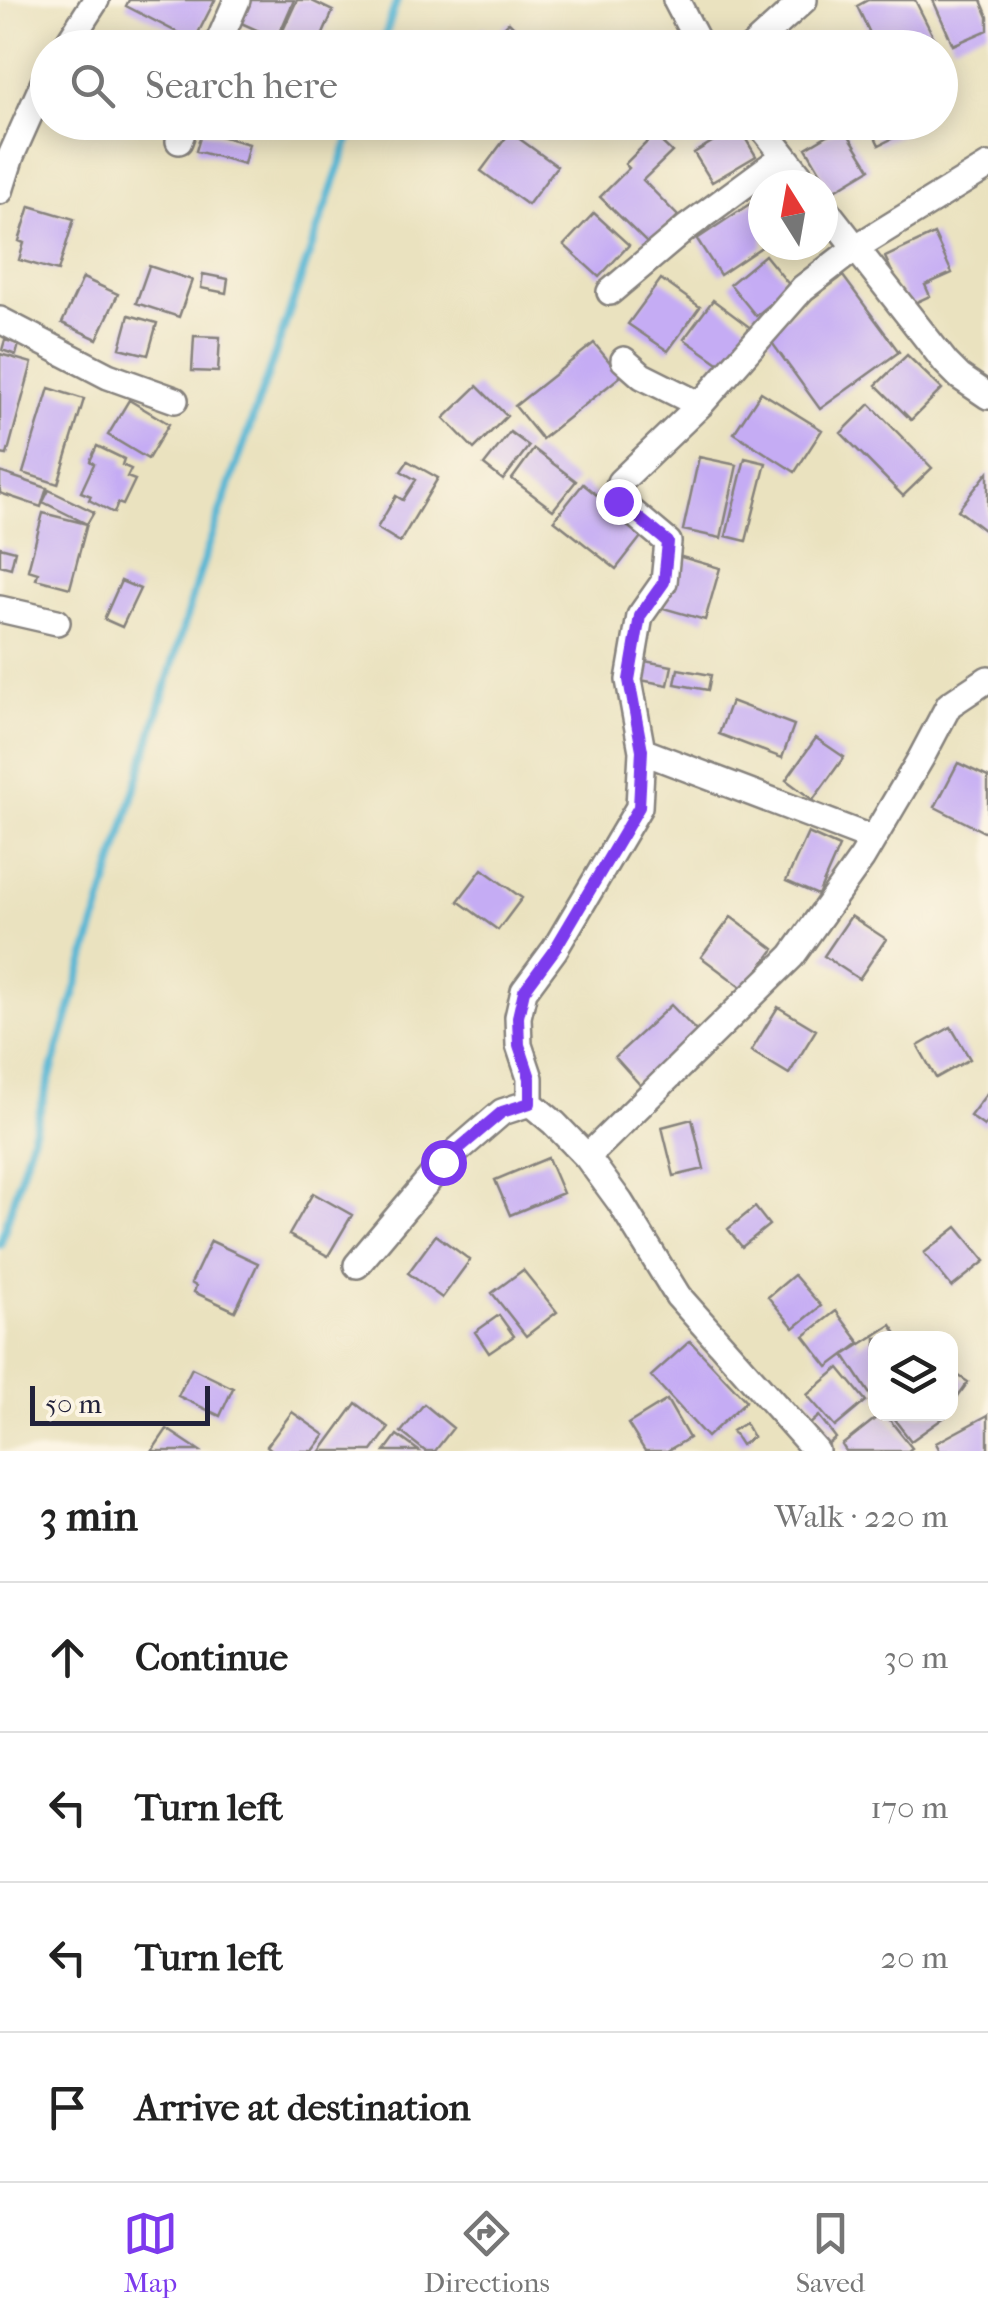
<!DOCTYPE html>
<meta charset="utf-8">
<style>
body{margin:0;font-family:"IM FELL French Canon",serif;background:#f2f2f2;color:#222}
.controls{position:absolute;right:30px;bottom:30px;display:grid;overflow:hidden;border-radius:20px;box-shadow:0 5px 25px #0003}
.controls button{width:90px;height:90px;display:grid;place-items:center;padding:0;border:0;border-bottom:2px solid #e0e0e0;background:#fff;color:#222;font:50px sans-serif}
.compass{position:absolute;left:748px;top:170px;width:90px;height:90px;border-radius:50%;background:#fff;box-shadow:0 5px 25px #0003;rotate:349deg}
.scale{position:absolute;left:30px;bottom:25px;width:180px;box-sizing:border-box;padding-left:10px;border:5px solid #22223b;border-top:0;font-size:28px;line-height:35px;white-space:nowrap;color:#22223b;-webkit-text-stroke:8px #fcf5e5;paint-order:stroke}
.stop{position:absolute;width:30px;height:30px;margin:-22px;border:8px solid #7c3aed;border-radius:50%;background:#fff}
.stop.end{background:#7c3aed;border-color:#fff;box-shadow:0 2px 10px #0008}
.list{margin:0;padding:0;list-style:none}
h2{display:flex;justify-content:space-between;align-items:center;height:130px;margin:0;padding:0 40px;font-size:42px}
h2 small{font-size:32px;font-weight:400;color:#767676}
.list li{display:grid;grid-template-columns:65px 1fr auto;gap:30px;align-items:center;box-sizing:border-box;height:150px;padding:0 40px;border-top:2px solid #e0e0e0}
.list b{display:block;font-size:38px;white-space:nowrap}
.list em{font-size:32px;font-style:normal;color:#767676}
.icon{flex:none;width:55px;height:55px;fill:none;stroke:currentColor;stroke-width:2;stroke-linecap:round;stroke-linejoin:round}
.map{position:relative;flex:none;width:988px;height:1451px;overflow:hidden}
.search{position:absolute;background:#fff;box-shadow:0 5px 25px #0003;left:30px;right:30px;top:30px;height:110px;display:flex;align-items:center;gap:25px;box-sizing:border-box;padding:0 35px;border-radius:55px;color:#767676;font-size:38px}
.sheet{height:730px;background:#fff}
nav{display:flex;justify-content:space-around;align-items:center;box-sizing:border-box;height:140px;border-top:2px solid #e0e0e0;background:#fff;font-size:28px;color:#767676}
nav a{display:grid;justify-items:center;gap:5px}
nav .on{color:#7c3aed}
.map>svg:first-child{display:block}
</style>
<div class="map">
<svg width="988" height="1451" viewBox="0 0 988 1451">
<rect width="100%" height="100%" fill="#fcf5e5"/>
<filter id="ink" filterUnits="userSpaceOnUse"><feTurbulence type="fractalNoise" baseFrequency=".01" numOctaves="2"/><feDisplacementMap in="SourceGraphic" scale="20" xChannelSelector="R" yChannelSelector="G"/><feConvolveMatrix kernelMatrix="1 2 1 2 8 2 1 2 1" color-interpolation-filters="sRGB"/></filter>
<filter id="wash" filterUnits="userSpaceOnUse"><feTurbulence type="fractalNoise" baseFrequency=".0048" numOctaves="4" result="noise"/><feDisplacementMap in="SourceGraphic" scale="40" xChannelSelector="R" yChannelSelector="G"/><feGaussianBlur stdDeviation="2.25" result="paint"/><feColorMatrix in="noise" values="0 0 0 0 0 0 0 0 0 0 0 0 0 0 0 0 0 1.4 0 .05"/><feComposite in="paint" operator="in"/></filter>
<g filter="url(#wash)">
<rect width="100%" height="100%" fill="#eae2bf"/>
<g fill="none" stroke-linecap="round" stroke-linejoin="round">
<path stroke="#55b6d4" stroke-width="8" d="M381 48 397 0
M0 1245 201 568 355 122"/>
</g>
<g id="blocks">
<path fill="#c5acf4" d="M129 0H215L194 41 126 6Z
M249 0H294L277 39 239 22Z
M297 0H310L333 11 317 48H297L279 39Z
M868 0H915L936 42 924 48H877L857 6Z
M933 0H981L988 17V30L953 45Z
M509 22 535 48H478L470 40 483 27 494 37Z
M868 122H926L879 145Z
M738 126 756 156 712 182 694 153Z
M843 126 870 169 832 192 806 148Z
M202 131 249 144 244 164 196 151Z
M510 132 557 166 528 205 481 171Z
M654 135 672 152 643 180 678 216 649 245 600 197 629 168 625 164Z
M763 195V246L720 275 697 239Z
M30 206 74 219 58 271 19 260 24 243 19 241Z
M594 213 629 245 599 277 564 245Z
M934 234 952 273 925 285 930 296 908 306 885 257Z
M765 255 791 287 756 316 730 284Z
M149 266 192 280 179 317 136 303Z
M203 274 228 279 226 293 201 288Z
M843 276 899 352 820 409 765 333Z
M83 278 118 294 97 339 62 323Z
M661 279 700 307 668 351 628 324Z
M713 300 752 329 724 367 684 339Z
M129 315 157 323 148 355 120 348Z
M194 336 220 337 218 372 192 371Z
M5 340 19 344 16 355 2 350Z
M594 343 621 376 542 439 515 406Z
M0 354 32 363 7 455 0 454Z
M907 355 942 389 911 420 876 385Z
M477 386 507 416 474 449 444 418Z
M49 388 84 399 58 484 23 473Z
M761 392 822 430 795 472 734 433Z
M129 400 169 424 148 459 108 435Z
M870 404 932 468 903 496 841 433Z
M510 432 529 446 503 480 484 465Z
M97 446 124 459 122 465 131 469 127 477 135 480 123 505 118 503 114 513 89 500 91 496 81 492 94 464 90 461Z
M534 449 576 481 553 510 512 479Z
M699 457 737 465 721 538 683 530Z
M745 458 766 463 746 541 726 536Z
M408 461 438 478 400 542 377 528 396 496 403 500 416 480 401 471Z
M0 472 47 488 41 507 0 493Z
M988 472V533L958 510Z
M583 484 644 533 616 569 554 520Z
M49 490 94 512 87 524 70 588 36 579 38 573 28 570 43 513 87 524 43 502Z
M0 547 15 551 11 568 0 565Z
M678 556 720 568 705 620 663 608Z
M121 581 140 589 122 627 104 619Z
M639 660 672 666 668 685 635 679Z
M678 669 711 675 708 690 675 684Z
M731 701 794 725 782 758 719 734Z
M816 738 844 757 813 800 786 780Z
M958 763 988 777V834L935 807Z
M808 833 839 847 818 895 786 881Z
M482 869 522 898 498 930 458 901Z
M851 916 886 939 859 979 824 956Z
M731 917 774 949 744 989 701 957Z
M671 1005 699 1034 642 1087 615 1057Z
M778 1007 816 1030 789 1074 751 1051Z
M951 1027 970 1059 936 1078 918 1046Z
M988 1092V1121L984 1126 970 1116Z
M692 1119 704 1169 674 1176 662 1127Z
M548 1158 563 1193 510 1215 495 1180Z
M313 1193 352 1215 328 1256 289 1235Z
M755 1207 769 1225 742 1247 728 1229Z
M957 1227 985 1261 952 1287 924 1253Z
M436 1235 470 1260 442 1298 408 1273Z
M211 1241 258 1263 235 1311 194 1292 196 1286 191 1283Z
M523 1270 557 1312 526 1336 492 1293Z
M794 1275 821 1306 794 1328 768 1297Z
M836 1311 860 1343 828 1367 804 1336Z
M499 1315 514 1336 489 1353 475 1332Z
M891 1325 900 1338H876V1397L873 1399 844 1355Z
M690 1341 746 1401 707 1437 651 1376Z
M192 1368 233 1388 220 1416 178 1396Z
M839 1368 866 1401 835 1427 807 1395Z
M950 1370 968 1382 958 1396 950 1391Z
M667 1400 689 1438 667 1451H645L628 1424Z
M356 1403 389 1428 372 1451H321Z
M424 1404 453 1428 435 1451H425L401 1432Z
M292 1412 325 1435 313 1451H273L267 1446Z
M881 1414H885L912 1448 908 1451H846L842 1445Z
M890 1414H949L911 1441Z
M988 1415V1451H940L936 1443Z
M819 1416 836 1438 825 1447 808 1426Z
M745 1423 753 1437 741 1445 732 1431Z
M167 1429 200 1451H152Z
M397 1435 419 1451H385Z"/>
</g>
</g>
<g filter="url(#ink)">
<use href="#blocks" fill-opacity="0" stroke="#86827d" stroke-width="2.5"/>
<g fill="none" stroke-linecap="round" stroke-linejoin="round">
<g stroke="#86827d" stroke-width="30">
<path id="street" d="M676 0 701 48
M65 48 96 0
M216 48 237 0
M751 48 804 0
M758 122 807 185
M179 141 186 122
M0 191 11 156 48 73
M823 206 946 363 960 377 988 396
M610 292 686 228 784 156
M0 320 108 376 175 400
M624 360 642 376 700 405
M0 609 57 622
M642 751 873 839
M587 1157 792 956 862 858 921 758 949 705 988 679
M357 1265 443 1163 502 1112 530 1103
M816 1451 678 1296 620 1202 587 1157 554 1123 530 1103V1078L519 1045 518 1017 524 991 555 949 639 807 642 751 629 680 640 616 664 582 668 542 619 501 617 493 620 482 700 405 803 288 855 248 988 166"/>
</g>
<use href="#street" stroke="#fff" stroke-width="25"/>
</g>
</g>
<g fill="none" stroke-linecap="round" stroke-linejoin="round" filter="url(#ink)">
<path stroke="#7c3aed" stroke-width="12" d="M443 1162 502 1112 530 1103V1078L519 1045 518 1017 524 991 555 949 639 807 642 750 629 680 640 616 664 582 668 542 618 501"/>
</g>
</svg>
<div class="controls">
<button><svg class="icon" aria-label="layers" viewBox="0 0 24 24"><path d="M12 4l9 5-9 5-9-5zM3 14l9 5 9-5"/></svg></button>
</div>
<svg class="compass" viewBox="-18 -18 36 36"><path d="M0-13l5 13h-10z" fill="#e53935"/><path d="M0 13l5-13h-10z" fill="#767676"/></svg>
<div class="scale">50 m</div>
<div class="stop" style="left:443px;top:1162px"></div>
<div class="stop end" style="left:618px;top:501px"></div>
<div class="search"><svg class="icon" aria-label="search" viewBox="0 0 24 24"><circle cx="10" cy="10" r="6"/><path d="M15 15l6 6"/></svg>Search here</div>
</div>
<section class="sheet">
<h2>3 min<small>Walk · 220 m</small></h2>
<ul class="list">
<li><svg class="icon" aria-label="ahead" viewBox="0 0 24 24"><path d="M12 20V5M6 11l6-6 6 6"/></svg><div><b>Continue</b></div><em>30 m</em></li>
<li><svg class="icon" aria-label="left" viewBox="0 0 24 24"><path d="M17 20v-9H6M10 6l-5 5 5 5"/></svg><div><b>Turn left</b></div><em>170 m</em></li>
<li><svg class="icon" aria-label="left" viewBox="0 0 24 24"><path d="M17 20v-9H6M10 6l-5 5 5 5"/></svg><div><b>Turn left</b></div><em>20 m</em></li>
<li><svg class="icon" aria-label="arrive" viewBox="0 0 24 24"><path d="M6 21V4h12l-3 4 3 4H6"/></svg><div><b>Arrive at destination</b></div></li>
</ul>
</section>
<nav>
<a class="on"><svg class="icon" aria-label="map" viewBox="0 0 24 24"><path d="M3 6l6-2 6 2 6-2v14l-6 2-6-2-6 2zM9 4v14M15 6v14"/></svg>Map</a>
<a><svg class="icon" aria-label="directions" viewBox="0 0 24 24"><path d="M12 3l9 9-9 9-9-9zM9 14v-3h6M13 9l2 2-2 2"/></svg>Directions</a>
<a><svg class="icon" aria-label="saved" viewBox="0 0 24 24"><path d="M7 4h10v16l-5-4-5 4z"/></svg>Saved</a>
</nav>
